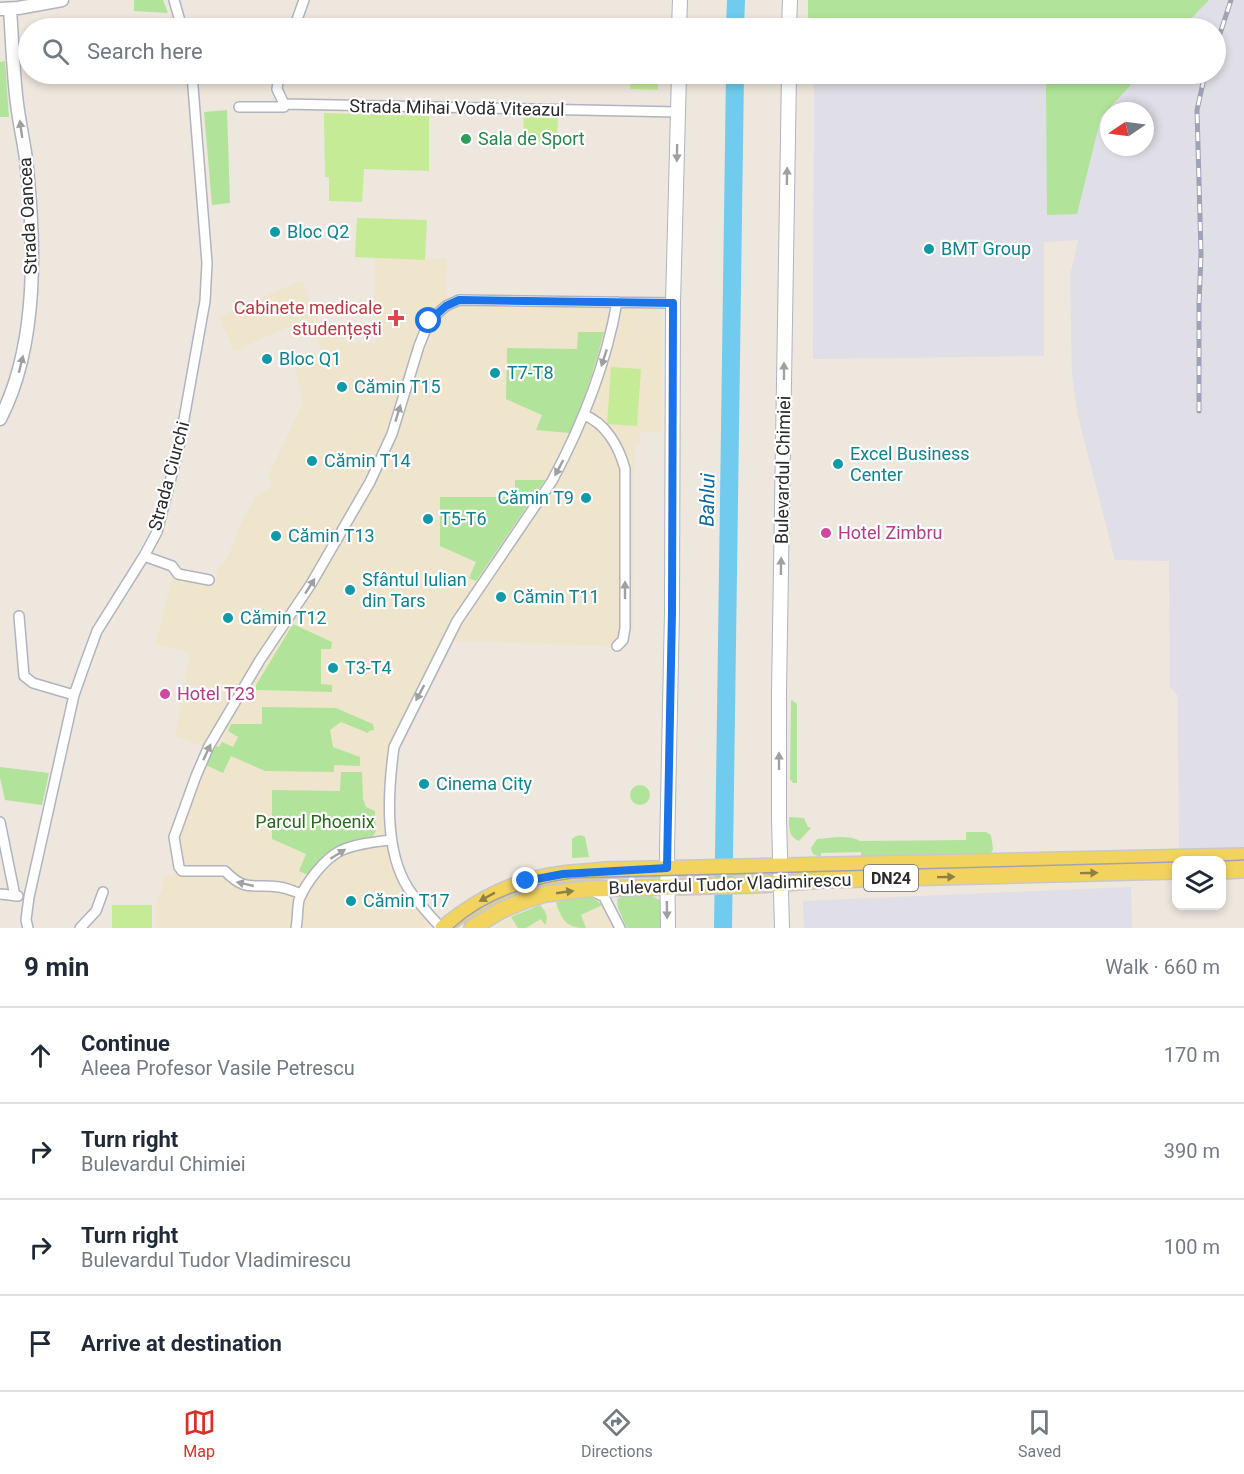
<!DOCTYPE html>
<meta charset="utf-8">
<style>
body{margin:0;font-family:Roboto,sans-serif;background:#f2f2f3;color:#1f2937}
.controls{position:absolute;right:18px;bottom:18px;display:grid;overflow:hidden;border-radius:12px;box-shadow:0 3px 9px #0003}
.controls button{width:54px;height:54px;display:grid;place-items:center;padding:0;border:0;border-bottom:2px solid #e0e1e3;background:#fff;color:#1f2937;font:30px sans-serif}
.compass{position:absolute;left:1100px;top:102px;width:54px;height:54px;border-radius:50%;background:#fff;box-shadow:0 3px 9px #0003;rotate:257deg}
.stop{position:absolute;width:18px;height:18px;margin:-14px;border:4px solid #1a73e8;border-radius:50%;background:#fff}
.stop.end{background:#1a73e8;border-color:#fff;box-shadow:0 2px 6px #0008}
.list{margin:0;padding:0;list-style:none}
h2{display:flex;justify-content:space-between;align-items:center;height:78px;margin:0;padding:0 24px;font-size:26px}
h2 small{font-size:20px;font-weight:400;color:#747a83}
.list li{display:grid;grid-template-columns:39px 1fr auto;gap:18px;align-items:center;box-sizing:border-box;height:96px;padding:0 24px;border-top:2px solid #e0e1e3}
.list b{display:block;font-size:22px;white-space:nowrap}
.list p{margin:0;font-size:20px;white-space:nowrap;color:#747a83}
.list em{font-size:20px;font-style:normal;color:#747a83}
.icon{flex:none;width:33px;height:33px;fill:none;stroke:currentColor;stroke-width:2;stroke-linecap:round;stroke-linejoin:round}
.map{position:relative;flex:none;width:1244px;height:928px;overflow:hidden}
.search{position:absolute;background:#fff;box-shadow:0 3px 9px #0003;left:18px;right:18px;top:18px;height:66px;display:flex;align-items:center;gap:15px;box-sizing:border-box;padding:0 21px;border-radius:33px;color:#747a83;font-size:22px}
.sheet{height:462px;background:#fff}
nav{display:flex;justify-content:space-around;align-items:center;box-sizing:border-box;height:84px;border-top:2px solid #e0e1e3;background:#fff;font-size:16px;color:#747a83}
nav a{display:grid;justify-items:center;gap:3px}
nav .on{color:#d93025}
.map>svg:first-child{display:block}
</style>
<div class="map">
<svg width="1244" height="928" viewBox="0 0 1244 928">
<rect width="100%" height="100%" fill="#ede7de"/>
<path fill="#e0dee6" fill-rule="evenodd" d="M1040 0H1244V878L1222 876V860H1179L1178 696 1170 687 1169 561 1115 560 1078 416 1072 374 1070 276 1078 240 1044 242V356L813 359 814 74H1216V28H1040ZM1109 111H1145V147H1109Z
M1131 887 1132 928H804L803 901Z"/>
<path fill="#efe5cd" d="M375 258 447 259 446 305 459 300 655 307 662 314V433L640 432V445H634L633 629 625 628 617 646 448 641 394 747 390 840 400 873 434 920 425 928H156V901L162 890V877L182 871 174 837 209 746H201L175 736 190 653 156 644 172 577 215 585 217 570 229 554 243 519 255 497 273 486 268 476 303 402 294 366 323 352 305 320 234 351 219 317 302 280 320 321 327 329 346 328 347 343H375Z
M584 897H592L598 900 617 920 620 928H493L511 917 540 905 545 909 557 906 559 901Z"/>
<path fill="#b1e49a" d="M134 0H163L168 13 134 11Z
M808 0H1209L1182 28H808Z
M5 61 9 117H0V62Z
M1042 74H1141L1101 117 1077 214 1047 215 1046 85Z
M227 110 230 203 212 205 204 112Z
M578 332H604C595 367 584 400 570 433L536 430 542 415 506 399 507 348 577 349Z
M515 480H545L476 581 469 578 476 562 440 546V497H515Z
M293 624 332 642 331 649H321V684L332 685V692L256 690V685Z
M792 700 797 704V783H793L790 779 791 701Z
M262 707 336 708 373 724 374 730 369 731 368 733 341 722 330 730 333 747 360 757V766L334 765V772L265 771 231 756 223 773 206 765 215 745 219 747 222 742 233 747 238 737 228 731 231 724H262Z
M0 767 49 773 42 805 5 800 0 778Z
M341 772H362L363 799 366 807 375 811 376 831 371 839 320 862 308 875 299 871 306 854 272 839V790L340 791Z
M630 795a10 10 0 1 1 20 0a10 10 0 1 1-20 0Z
M789 817 804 818 808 827 811 828 799 841C788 837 789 827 789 817Z
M966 832H986L991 835 993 849 989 857H861V852L821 853V856C814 856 812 854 811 848L817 839C830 838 848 834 860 841L966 840Z
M581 835 585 837 589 857 572 858V839L576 836Z
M651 896 660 900V928H627L618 908 617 899 621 897Z
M584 897H592L602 905 581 915 586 928C567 928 562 921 556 903L559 901Z
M540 905C546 911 549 918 545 925L541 919 526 928H518L511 917Z"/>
<path fill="#c5eb96" d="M630 74H658V90L630 89Z
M324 113 429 116V171L364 169 362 202 329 201V177H325Z
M524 114 558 115 557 143 523 142Z
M357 218 427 220 425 260 355 257Z
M611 367 641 369 637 426 607 424Z
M112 905H152V928H112Z"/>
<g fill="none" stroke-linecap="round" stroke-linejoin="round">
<path stroke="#70cbef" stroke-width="18" d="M735 28 736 0
M723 928 735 74"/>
<g stroke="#b1b4bf" stroke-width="12">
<path id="minor" d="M174 0 182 28
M294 28 304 0
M279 74 277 89 284 104
M239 107H284V104L678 112
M584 415C606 423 619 447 625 469V628L623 640 617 646
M144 556 172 566 178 574 209 580
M19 616 24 676 33 683 74 695
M0 822 15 896
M593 891 604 897 620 928
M0 894 18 896
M302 894C295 892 287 888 279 887 253 883 246 893 225 871H182L179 867 174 837 196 776 209 746 260 660 311 584 370 482 392 434 419 346 429 321 446 306 459 300 673 303
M28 928 26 920 29 897 74 695 86 661 97 631 144 556 157 532 179 447 205 301 207 263 192 74
M80 928 96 911 103 892
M296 928C298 919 297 909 299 900 305 884 324 859 340 851 355 844 374 842 390 840
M441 928C430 915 417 902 408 888 384 850 388 791 394 747L457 621 552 481C582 425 606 365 617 302"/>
</g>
<g stroke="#b1b4bf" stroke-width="15">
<path id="tertiary" d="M0 9 18 8 62 0
M0 419C39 344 35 240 26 159 23 137 18 117 16 95 13 67 12 38 10 9"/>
</g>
<g stroke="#b1b4bf" stroke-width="16">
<path id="secondary" d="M679 28 680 0
M789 28 790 0
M668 928 667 850 672 612 673 303 679 74
M782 928 779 819V692L789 74"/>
</g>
<g stroke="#c8c8c8" stroke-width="18">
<path id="primary" d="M1222 871 1244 870
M443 928C478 899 517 879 563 874 577 872 591 872 605 870L1244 856
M472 928 502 910 526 900 546 894 588 889 757 885 824 880 1176 871"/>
</g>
<use href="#minor" stroke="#fff" stroke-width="9"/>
<use href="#tertiary" stroke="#fff" stroke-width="12"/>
<use href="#secondary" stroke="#fff" stroke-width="14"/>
<use href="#primary" stroke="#f2d35e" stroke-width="15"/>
<path stroke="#a0a3b6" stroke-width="1.5" d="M1222 861 1244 860
M453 928C486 898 529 884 573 878L1176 862"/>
<g stroke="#a0a3b6" stroke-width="5">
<path id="rail" d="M1216 46 1231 0
M1199 411V304L1201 254 1197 110 1205 74"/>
</g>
<use href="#rail" stroke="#fff" stroke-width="3" stroke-dasharray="9" stroke-linecap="butt"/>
</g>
<defs><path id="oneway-solid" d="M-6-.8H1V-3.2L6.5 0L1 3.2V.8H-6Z" transform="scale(1.5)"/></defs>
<g fill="#a0a0a0">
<use href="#oneway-solid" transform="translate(21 129) rotate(-98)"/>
<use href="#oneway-solid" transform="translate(677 153) rotate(91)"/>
<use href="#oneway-solid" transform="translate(787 176) rotate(-89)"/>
<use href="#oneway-solid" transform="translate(604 358) rotate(108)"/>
<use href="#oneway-solid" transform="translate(21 364) rotate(-76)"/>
<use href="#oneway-solid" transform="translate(784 371) rotate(-90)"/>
<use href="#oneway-solid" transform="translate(398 413) rotate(-73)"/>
<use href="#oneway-solid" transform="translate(559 468) rotate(118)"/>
<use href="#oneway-solid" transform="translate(781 566) rotate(-89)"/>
<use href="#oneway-solid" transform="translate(310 586) rotate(-57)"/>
<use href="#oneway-solid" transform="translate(625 590) rotate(-90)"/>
<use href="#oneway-solid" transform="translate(420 693) rotate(118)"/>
<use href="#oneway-solid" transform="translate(207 752) rotate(-65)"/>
<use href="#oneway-solid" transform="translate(779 761) rotate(-90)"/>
<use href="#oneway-solid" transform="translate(338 854) rotate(-32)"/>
<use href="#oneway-solid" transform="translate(245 884) rotate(-167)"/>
<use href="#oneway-solid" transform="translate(667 910) rotate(89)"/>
</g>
<g fill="#8e7f44">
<use href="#oneway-solid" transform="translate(1089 873) rotate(-1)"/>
<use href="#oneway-solid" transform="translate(946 877) rotate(-1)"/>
<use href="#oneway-solid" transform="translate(565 892) rotate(-8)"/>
<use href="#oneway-solid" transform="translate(487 897) rotate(151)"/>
</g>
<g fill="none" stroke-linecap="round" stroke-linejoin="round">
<path stroke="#1a73e8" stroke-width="8" d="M429 321 446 306 459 300 673 303 672 612 667 868 563 874 526 881"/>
</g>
<circle fill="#2e9e5b" stroke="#fff" stroke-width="2" cx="466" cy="139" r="6"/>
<g fill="#0f9aa8" stroke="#fff" stroke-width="2">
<circle cx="275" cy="232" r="6"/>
<circle cx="929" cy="249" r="6"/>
<circle cx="267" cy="359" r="6"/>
<circle cx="495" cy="373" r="6"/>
<circle cx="342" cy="387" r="6"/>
<circle cx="312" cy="461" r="6"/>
<circle cx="838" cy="464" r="6"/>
<circle cx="586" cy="498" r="6"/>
<circle cx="428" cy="519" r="6"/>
<circle cx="276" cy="536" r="6"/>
<circle cx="350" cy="590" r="6"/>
<circle cx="501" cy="597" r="6"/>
<circle cx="228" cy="618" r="6"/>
<circle cx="333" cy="668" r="6"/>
<circle cx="424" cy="784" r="6"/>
<circle cx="351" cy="901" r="6"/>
</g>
<path fill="#e0444e" stroke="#fff" stroke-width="2" d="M393 309h6v6h6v6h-6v6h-6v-6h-6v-6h6z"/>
<g fill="#d1479c" stroke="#fff" stroke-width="2">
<circle cx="826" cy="533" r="6"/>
<circle cx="165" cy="694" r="6"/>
</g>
<g text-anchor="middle" stroke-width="4.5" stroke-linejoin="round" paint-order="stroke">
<rect fill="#fff" stroke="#6b6b6b" stroke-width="1.5" x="864" y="865" width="54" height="26" rx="4.5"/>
<g font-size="16" font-weight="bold" fill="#2b2b2b">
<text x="891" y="884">DN24</text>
</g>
<g font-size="18" fill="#2b2b2b" stroke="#fff">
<text transform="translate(457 108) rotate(1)" y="6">Strada Mihai Vodă Viteazul</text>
<text transform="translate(28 216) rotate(-93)" y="6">Strada Oancea</text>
<text transform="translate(783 470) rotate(-89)" y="6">Bulevardul Chimiei</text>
<text transform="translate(169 476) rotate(-75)" y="6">Strada Ciurchi</text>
<text transform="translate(730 884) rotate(-2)" y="6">Bulevardul Tudor Vladimirescu</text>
</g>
<g font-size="18" fill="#27864d" stroke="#fff" text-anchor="start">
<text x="478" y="145">Sala de Sport</text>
</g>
<g font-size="18" fill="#0d838f" stroke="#fff" text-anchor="start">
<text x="287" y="238">Bloc Q2</text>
<text x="941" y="255">BMT Group</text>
<text x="279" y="365">Bloc Q1</text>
<text x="507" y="379">T7-T8</text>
<text x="354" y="393">Cămin T15</text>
<text x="850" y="460">Excel Business<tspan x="850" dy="21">Center</tspan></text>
<text x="324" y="467">Cămin T14</text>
<text x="574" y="504" text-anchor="end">Cămin T9</text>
<text x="440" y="525">T5-T6</text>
<text x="288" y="542">Cămin T13</text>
<text x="362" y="586">Sfântul Iulian<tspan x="362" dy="21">din Tars</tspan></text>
<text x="513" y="603">Cămin T11</text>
<text x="240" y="624">Cămin T12</text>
<text x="345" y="674">T3-T4</text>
<text x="436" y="790">Cinema City</text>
<text x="363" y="907">Cămin T17</text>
</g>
<g font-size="18" fill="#be3a42" stroke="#fff" text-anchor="end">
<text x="382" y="314">Cabinete medicale<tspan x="382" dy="21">studențești</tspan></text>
</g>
<g font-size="18" fill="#b23c85" stroke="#fff" text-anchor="start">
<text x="838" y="539">Hotel Zimbru</text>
<text x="177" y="700">Hotel T23</text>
</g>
<g font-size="18" fill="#296a1a" stroke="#fff">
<text x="315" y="828">Parcul Phoenix</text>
</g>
<g font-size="20" font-style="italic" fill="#0d699e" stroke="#fff">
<text transform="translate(707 500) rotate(-89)" y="7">Bahlui</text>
</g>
</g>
</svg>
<div class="controls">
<button><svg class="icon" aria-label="layers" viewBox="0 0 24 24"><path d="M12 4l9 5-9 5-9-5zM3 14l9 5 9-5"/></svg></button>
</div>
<svg class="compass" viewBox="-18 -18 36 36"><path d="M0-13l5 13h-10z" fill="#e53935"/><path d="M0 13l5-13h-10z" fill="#747a83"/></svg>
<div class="stop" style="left:429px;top:321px"></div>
<div class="stop end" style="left:526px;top:881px"></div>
<div class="search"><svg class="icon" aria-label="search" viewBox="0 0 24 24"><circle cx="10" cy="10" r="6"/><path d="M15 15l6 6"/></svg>Search here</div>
</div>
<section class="sheet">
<h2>9 min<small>Walk · 660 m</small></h2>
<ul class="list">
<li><svg class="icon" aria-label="ahead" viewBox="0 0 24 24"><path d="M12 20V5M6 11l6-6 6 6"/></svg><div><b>Continue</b><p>Aleea Profesor Vasile Petrescu</p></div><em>170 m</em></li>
<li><svg class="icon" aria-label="right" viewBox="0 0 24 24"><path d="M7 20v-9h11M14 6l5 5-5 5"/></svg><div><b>Turn right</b><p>Bulevardul Chimiei</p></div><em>390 m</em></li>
<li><svg class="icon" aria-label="right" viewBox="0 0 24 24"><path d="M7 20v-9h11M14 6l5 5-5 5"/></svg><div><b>Turn right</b><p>Bulevardul Tudor Vladimirescu</p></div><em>100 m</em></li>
<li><svg class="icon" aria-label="arrive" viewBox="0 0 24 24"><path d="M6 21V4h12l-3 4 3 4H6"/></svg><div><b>Arrive at destination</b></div></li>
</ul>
</section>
<nav>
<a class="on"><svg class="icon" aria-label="map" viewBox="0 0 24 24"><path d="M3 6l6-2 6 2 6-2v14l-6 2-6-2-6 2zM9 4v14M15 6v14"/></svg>Map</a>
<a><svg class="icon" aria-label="directions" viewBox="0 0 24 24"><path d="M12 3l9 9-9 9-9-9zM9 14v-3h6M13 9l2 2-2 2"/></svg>Directions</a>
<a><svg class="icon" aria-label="saved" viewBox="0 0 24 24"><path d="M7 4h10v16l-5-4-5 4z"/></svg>Saved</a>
</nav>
